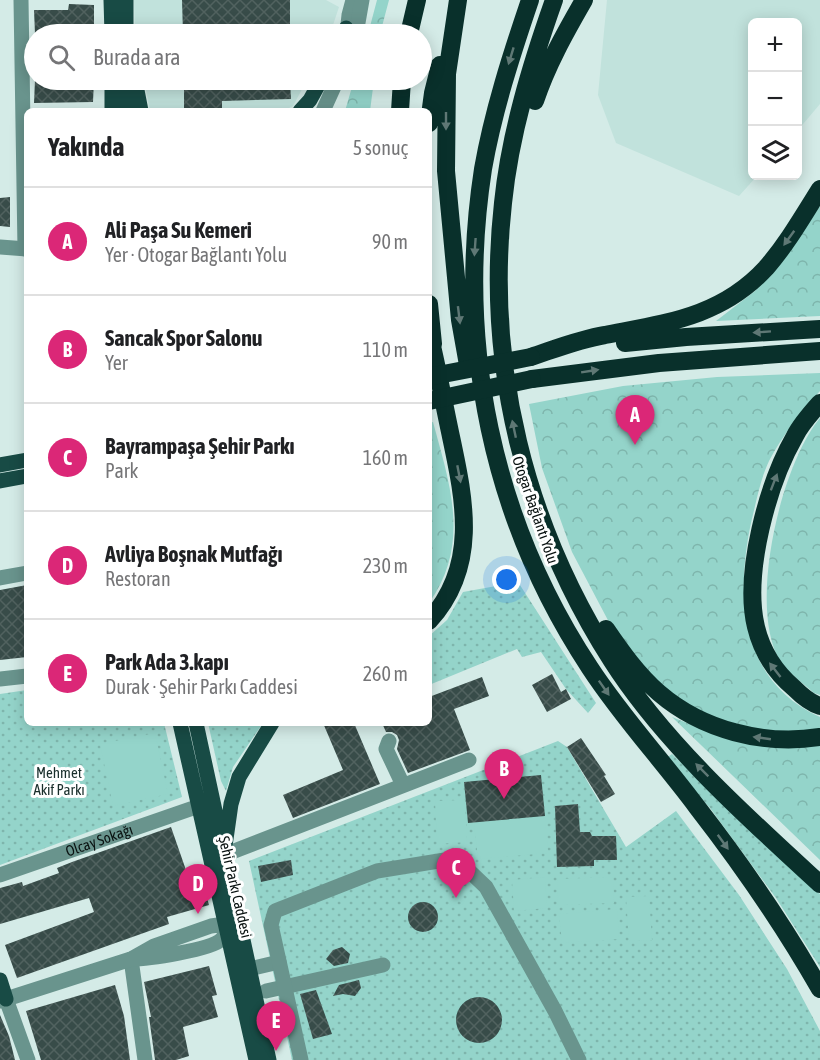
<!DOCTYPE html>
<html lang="tr">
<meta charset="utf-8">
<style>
body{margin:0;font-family:"Asap Condensed",sans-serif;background:#f2f2f2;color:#202124}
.controls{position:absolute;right:18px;top:18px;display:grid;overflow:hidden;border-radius:9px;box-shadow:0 3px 15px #0003}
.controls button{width:54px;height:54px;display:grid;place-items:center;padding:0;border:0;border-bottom:2px solid #e0e0e0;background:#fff;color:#202124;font:30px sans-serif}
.you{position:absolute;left:507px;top:580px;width:21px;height:21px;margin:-15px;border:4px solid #fff;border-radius:50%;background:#1a73e8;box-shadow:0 0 0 9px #1a73e833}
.badge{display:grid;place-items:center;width:39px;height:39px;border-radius:50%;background:#db2777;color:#fff;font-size:20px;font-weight:700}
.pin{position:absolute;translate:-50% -50px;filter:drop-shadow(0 2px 3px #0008)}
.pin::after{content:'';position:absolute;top:32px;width:21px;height:18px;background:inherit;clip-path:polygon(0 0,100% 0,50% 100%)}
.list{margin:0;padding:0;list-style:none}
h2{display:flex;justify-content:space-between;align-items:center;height:78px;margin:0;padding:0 24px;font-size:26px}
h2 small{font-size:20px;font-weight:400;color:#757577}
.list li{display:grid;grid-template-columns:39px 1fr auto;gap:18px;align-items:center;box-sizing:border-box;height:108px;padding:0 24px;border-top:2px solid #e0e0e0}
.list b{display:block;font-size:22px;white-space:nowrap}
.list p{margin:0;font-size:20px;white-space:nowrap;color:#757577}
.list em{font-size:20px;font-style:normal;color:#757577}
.icon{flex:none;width:33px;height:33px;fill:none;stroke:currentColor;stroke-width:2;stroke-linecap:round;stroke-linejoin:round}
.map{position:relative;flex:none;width:820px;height:1060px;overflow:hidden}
.search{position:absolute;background:#fff;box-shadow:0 3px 15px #0003;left:24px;top:24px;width:408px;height:66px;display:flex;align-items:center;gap:15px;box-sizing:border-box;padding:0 21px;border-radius:33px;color:#757577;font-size:22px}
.panel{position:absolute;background:#fff;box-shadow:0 3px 15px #0003;left:24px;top:108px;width:408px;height:618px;border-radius:9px}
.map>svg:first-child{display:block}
</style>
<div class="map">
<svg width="820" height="1060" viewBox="0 0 820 1060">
<defs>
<pattern id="grass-dots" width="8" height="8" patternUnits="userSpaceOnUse" patternTransform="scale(1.5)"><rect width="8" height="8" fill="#94d4ca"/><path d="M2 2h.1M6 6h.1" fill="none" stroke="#7eb5ac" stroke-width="1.8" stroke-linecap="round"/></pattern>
<pattern id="forest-crowns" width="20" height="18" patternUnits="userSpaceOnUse" patternTransform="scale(1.5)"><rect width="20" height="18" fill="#94d4ca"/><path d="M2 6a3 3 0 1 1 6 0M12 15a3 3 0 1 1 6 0" fill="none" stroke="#7eb5ac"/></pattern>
<pattern id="building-cross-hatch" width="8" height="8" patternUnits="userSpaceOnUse" patternTransform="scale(1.5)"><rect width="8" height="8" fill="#384c49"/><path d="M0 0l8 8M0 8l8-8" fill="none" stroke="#51625f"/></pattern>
</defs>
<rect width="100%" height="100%" fill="#d4ebe7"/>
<path fill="#c1e2dc" d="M134 0H326L339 7 330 34H135Z
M607 0H820V104L798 130V22H752V176H757L739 196 616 143 598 95Z
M144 80H307L293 106 283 111H150Z"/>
<path fill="url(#grass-dots)" d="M518 582 596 703 588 713 566 689 541 652 522 657 517 649 429 685V636L447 620 463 592Z
M27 690V723H164L182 797 0 865V694Z
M208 723H263L233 767 226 791 221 781Z
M558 741 567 747 626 847 676 811 739 895 787 969 820 1031V1060H292L249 861Z
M672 754 820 894V967L776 898 710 808 665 759Z"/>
<path fill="url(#forest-crowns)" d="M377 0H389L380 34H368Z
M354 80H374L370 111H345Z
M820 206V316L716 321 755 291 781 262Z
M820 373V391C801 412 782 436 769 461 760 480 756 503 751 523 735 598 741 682 820 717V730L768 732 714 718 671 696 634 657 611 626 572 552 542 468 529 404 623 386 717 377Z
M820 418V695L814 693C803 683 788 673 780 661 747 607 781 464 820 418Z
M433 422C450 485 471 544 429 603V423Z
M672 717 717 735 820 744V860Z"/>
<path fill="#94d4ca" d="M155 733 168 794 113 806 100 744Z
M465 800 467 842 437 844 435 801Z
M545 816 548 853 478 859 474 823Z
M545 877 547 908 514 911 512 880Z
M613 877 614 903 558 905 557 879Z
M649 896 652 940 629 941 626 897Z
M617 909 619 939 562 943 559 914Z"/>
<path fill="url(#building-cross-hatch)" d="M182 0H290V25L221 26V34H183Z
M69 4 94 5V34H35L34 10H68Z
M35 80H94L93 102 34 103Z
M184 80H290L291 99 222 101V111H184Z
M10 197V227L0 226V198Z
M27 585V657L0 660V590Z
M552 674 561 692 566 689 571 699 547 712 532 685Z
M482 677 489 696 454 709 470 750 408 773 397 749 399 740 397 735 392 732H386L382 723H429V697Z
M323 723H354L380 784 293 818 283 795 343 770Z
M581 738 606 775 604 776 615 794 601 802 567 747Z
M541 775 545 816 468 823 464 782Z
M578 804 580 832H590L592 836H616L617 860H594V866L557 867 555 806Z
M171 827 187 873 193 871 196 879 201 878 209 905 167 917 169 924 17 978 5 945 94 912 89 898 0 924V888L22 882 23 886 59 873 57 868 72 862Z
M291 860 293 875 261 882 258 866Z
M408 917a15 15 0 1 1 30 0a15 15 0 1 1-30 0Z
M342 947 350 954 348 963 334 966 326 959 333 950Z
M209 966 217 995 212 996 218 1017 183 1027 189 1056 176 1060H155L149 1017H151L144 982Z
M359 980 361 988 355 996 343 994 333 996 339 985Z
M115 985 124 1016 130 1060H41L26 1011Z
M316 990 332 1034 313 1039 300 994Z
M456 1020a23 23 0 1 1 46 0a23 23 0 1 1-46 0Z
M0 1015 9 1036 15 1060H0Z"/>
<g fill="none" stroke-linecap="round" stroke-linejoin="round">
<g stroke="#69948d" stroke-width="15">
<path d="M21 0 25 249"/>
<path d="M347 34 349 15 353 0"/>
<path d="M356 34 362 0"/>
<path d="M323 111 337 80"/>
<path d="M0 247 27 249"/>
<path d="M0 578 27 573"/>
<path d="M0 679 27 676"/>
<path d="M389 741 386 749 403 785"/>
<path d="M224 855 469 760"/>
<path id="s1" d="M0 875 199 806"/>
<path d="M131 959 145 1060"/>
<path d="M249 969 279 962"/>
<path d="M266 991 383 965"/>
<path d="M6 999 28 1060"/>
<path d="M0 1001 131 959 154 946 211 926 218 925 227 931C227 931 223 938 222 939 211 950 148 959 131 959"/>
<path d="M301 1060 271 925 275 911 377 871 451 859 466 868 486 887 555 1011 579 1060"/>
</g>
<path stroke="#184b45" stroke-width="15" d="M111 0 112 34
M126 34V0
M343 34 346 28
M112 80V111
M126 80 127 111
M135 80 141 111
M300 111 310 100 321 80
M0 465 27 460
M0 481 27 476
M180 723 256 1060
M196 723 269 1060
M225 846 231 804 239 777 272 723
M0 980 6 999"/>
<path stroke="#09302b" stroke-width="18" d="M458 0 447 74 446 171 460 320 468 365
M530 0C511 56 493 112 483 169 456 344 492 520 590 668 622 717 662 760 697 807 742 865 784 926 820 989
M554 0C531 65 510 134 503 203 485 365 525 525 612 661 665 744 748 818 820 884
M409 34 417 0
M535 101C547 65 565 33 584 0
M400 111 402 80
M429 123 433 93 440 65
M429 304 433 344
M429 333C437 366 443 399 450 432 464 498 480 565 429 621
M625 343 686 337 820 329
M531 357C555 349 580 339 605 335 666 323 721 317 766 268 787 244 803 216 820 189
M532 379 659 363 820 351
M820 403C811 413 801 424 795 436 768 483 743 573 756 627 762 652 774 671 794 688 801 695 810 703 820 706
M606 629C621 651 638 675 659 693 702 730 764 746 820 737"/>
<path stroke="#09302b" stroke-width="18" d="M433 376 531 357
M429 401 532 379"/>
</g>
<defs><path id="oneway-solid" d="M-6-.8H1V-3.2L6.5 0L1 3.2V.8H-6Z" transform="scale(1.5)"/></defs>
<g fill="#5f7875">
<use href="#oneway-solid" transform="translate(511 56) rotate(107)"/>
<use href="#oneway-solid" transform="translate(446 121) rotate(90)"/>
<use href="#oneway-solid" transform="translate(789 238) rotate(126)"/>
<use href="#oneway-solid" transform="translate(475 247) rotate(94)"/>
<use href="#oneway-solid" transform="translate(459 315) rotate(83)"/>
<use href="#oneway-solid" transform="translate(762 332) rotate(176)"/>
<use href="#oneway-solid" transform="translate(590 371) rotate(-9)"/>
<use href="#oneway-solid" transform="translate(514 429) rotate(-102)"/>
<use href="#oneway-solid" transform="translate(459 474) rotate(79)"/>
<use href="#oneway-solid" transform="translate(774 482) rotate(-69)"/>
<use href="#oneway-solid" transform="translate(775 670) rotate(-128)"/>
<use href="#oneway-solid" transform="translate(604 688) rotate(55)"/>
<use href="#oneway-solid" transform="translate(762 738) rotate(-172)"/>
<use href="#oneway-solid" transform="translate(702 770) rotate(-135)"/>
<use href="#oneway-solid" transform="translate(723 842) rotate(54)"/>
</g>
<g text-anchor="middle" stroke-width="6" stroke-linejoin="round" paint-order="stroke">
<g font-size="15" fill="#091110" stroke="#fff">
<text transform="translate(535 510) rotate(71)" y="5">Otogar Bağlantı Yolu</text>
<text dy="5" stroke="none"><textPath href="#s1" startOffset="105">Olcay Sokağı</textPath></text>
<text transform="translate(235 887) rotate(77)" y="5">Şehir Parkı Caddesi</text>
</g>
<g font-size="15" fill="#192e2b" stroke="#fff">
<text x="59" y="778">Mehmet<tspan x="59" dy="17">Akif Parkı</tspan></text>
</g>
</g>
</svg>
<div class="controls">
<button>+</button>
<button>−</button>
<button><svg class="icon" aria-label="layers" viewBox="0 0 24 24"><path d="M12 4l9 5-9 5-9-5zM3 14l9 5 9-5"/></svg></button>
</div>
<div class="you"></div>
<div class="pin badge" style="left:635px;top:445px">A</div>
<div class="pin badge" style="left:504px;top:799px">B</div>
<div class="pin badge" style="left:456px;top:898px">C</div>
<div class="pin badge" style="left:198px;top:914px">D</div>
<div class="pin badge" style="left:276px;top:1051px">E</div>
<div class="search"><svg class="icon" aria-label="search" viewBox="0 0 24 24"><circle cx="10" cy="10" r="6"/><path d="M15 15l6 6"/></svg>Burada ara</div>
<section class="panel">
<h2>Yakında<small>5 sonuç</small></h2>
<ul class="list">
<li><span class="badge">A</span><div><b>Ali Paşa Su Kemeri</b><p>Yer · Otogar Bağlantı Yolu</p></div><em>90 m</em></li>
<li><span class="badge">B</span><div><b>Sancak Spor Salonu</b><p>Yer</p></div><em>110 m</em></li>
<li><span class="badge">C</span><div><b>Bayrampaşa Şehir Parkı</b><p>Park</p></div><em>160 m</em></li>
<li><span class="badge">D</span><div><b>Avliya Boşnak Mutfağı</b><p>Restoran</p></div><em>230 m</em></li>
<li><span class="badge">E</span><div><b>Park Ada 3.kapı</b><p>Durak · Şehir Parkı Caddesi</p></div><em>260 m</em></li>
</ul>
</section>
</div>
